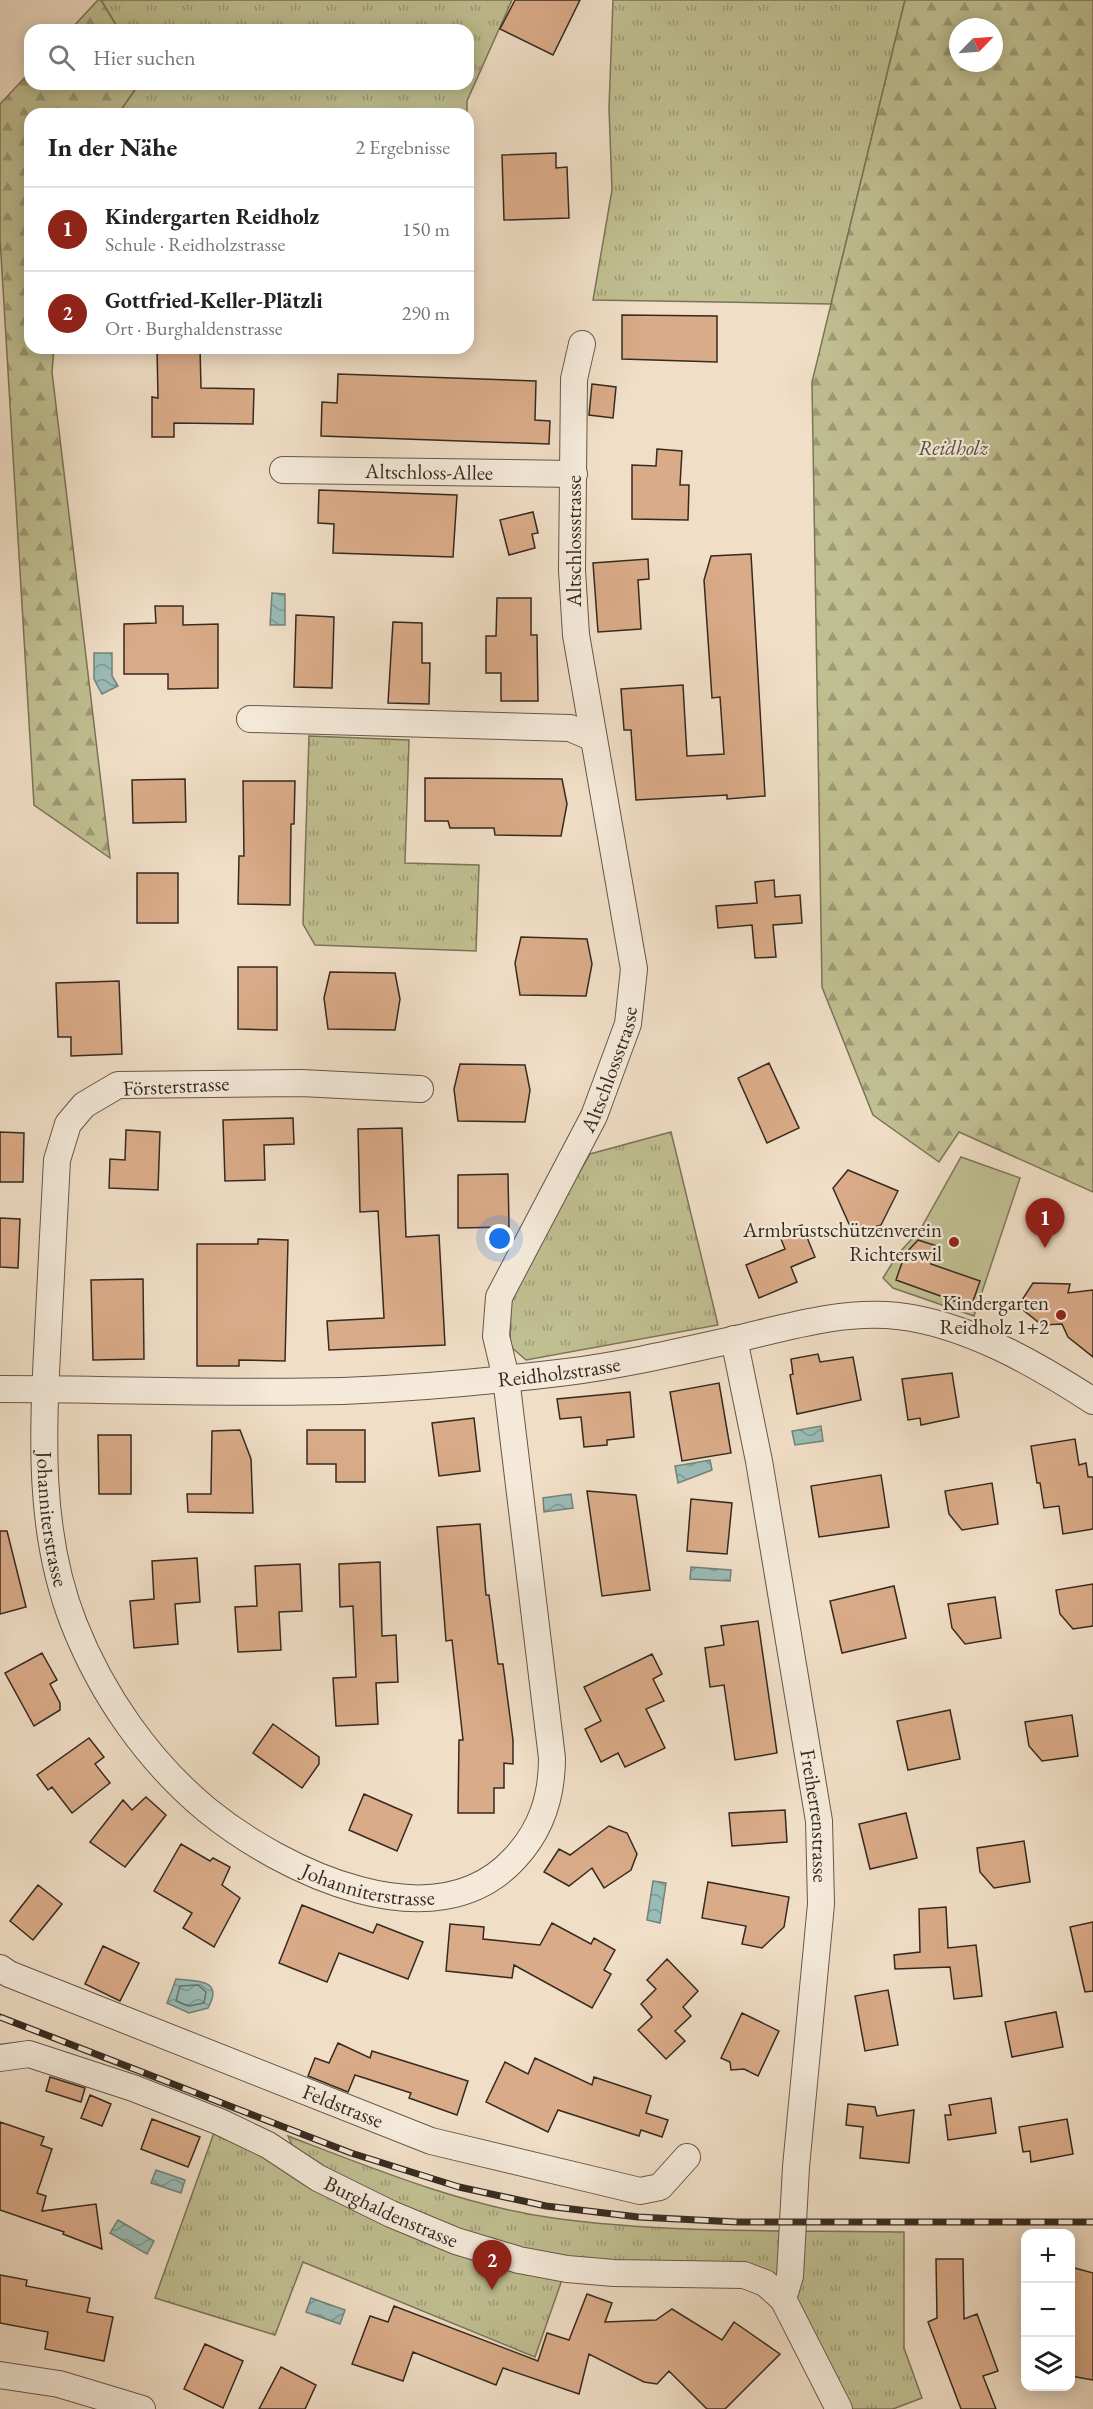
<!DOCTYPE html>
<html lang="de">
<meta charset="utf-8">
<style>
body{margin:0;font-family:"EB Garamond",serif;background:#f6f6f6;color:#222}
.controls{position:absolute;right:18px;bottom:18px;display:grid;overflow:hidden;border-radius:12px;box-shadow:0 3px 15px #0003}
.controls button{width:54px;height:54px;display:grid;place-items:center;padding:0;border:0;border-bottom:2px solid #e0e0e0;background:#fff;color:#222;font:30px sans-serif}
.compass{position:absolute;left:949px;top:18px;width:54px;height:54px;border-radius:50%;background:#fff;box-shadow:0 3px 15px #0003;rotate:65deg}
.you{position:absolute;left:500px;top:1239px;width:21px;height:21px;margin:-15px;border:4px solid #fff;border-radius:50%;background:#1a73e8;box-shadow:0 0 0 9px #1a73e833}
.badge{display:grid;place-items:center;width:39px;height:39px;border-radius:50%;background:#8f2418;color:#fff;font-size:20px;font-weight:700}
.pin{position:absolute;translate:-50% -50px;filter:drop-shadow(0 2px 3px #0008)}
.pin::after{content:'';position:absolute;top:32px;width:21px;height:18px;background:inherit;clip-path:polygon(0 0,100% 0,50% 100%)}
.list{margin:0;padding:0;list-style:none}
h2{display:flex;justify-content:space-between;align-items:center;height:78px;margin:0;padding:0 24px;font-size:26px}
h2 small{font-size:20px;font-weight:400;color:#767676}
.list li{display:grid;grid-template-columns:39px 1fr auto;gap:18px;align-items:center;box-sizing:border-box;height:84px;padding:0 24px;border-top:2px solid #e0e0e0}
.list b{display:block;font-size:22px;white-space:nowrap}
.list p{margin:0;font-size:20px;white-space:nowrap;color:#767676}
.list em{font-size:20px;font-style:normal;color:#767676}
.icon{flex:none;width:33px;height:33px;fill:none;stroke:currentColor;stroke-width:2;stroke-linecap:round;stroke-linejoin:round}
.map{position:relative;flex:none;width:1093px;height:2409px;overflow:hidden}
.search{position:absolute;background:#fff;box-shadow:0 3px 15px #0003;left:24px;top:24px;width:450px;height:66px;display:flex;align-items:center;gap:15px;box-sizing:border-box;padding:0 21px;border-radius:18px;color:#767676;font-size:22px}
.panel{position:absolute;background:#fff;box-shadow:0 3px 15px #0003;left:24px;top:108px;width:450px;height:246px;border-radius:18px}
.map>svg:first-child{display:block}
</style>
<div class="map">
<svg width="1093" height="2409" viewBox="0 0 1093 2409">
<defs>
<pattern id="grass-tufts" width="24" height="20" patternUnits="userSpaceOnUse" patternTransform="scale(1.5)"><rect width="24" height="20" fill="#c0bf91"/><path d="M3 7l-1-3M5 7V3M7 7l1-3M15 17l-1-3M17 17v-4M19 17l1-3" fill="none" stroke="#9d9b76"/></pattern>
<pattern id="forest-firs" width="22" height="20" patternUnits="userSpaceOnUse" patternTransform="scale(1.5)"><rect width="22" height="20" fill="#c0bf91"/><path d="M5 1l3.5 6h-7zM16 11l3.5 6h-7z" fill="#9d9b76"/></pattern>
<pattern id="water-waves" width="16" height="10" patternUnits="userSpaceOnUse" patternTransform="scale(1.5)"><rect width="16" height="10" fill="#9abcb6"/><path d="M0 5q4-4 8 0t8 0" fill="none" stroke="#7e9994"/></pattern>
</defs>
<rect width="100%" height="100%" fill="#f0dec6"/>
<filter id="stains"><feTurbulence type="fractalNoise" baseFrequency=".00333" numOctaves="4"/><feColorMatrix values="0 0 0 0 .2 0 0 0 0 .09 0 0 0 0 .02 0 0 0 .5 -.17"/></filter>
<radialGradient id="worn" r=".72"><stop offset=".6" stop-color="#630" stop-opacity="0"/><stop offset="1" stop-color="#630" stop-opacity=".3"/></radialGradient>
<path fill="url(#grass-tufts)" stroke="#7b7459" stroke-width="1.5" d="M101 0H512L467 101V114H118L139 84H468V30H119Z
M613 0H905L831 304 593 300 612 190 609 108Z
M309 736 409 740 405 863 479 865 476 951 315 945 303 924Z
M671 1132 718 1325 526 1360 510 1346 511 1293 590 1154Z
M215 2130 564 2274 535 2357 303 2262 275 2335 155 2298Z
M288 2136C374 2169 462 2205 553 2218 670 2234 787 2230 904 2232V2348L922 2398 893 2409H845L777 2282 521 2253 393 2207 294 2150Z"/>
<path fill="url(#forest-firs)" stroke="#7b7459" stroke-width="1.5" fill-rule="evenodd" d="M98 0H101L119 30H70Z
M905 0H1093V1192L959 1132 939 1162 873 1115 822 987 812 382ZM958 27H994V63H958Z
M30 72V84H139L118 114H30V348H54L52 372 110 858 34 805 0 238V104Z"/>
<path fill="#c0bf91" stroke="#7b7459" stroke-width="1.5" d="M961 1157 1020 1178 974 1316 893 1288 883 1278 898 1254 920 1230Z"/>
<path fill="url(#water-waves)" stroke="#72827a" stroke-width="1.5" d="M272 593 285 594V625H270Z
M94 653H112V676L118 686 102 694 94 679Z
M821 1426 823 1441 795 1445 792 1431Z
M710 1460 712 1470 678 1483 675 1466Z
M571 1494 573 1508 544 1512 543 1498Z
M691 1567 731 1570 730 1581 690 1579Z
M653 1881 666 1883 660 1923 647 1920Z
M176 1979C194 1981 225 1978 208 2008L189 2013 167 2003Z
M156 2170 185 2180 181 2193 151 2183Z
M118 2220 154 2241 147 2254 110 2233Z
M311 2298 345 2310 340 2324 306 2312Z"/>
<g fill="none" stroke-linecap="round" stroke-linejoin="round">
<path stroke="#68736c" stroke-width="1.5" d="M198 1985 206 1992 204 2003 189 2006 176 2001 180 1986Z"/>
</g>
<path fill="#daab88" stroke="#362a21" stroke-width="1.5" d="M515 0H580L553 55 500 29Z
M556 153V168L567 167 569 218 504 220 502 155Z
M622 315 717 316V362L622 359Z
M157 348H200L201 388 254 389 253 424 174 423V437H152V397L158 398Z
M338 374 536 381 535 420 550 421 549 444 321 436 322 402 337 403Z
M592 384 616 387 613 418 589 415Z
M657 449 682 451 680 485H689L688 520 632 519V465L656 466Z
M319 490 457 495 453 557 333 553 334 524 318 523Z
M533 512 538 533 532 534 535 548 509 555 500 520Z
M751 554 765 796 727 799V795L636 800 631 730H624L621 689 683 685 687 756 724 754 720 697 712 698 704 580 711 556Z
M648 559 649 579 638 580 641 629 598 632 593 563Z
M497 598H531V635H537L538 701H501V673H486V636H496Z
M155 606H183V625L218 624V688L168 689V674H124V624L156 623Z
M296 615 334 617 332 688 294 687Z
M393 622 422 623V663H430L429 704 388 703Z
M425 778 562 779 567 804 561 836 495 835 494 828H450L448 821H425Z
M185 779 186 822 133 823 132 780Z
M243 781H295L294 824H291L290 905 238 904 239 856H244Z
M137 873H178V923H137Z
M774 880 775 897 800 895 802 923 773 925 776 957 755 958 752 925 718 928 716 906 757 903 755 882Z
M521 937 587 939 592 964 586 996 520 995 515 963Z
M238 967H277V1030L238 1029Z
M330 972 395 973 400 999 395 1030 328 1029 324 998Z
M119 981 122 1054 71 1056V1037H58L56 983Z
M769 1063 799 1128 767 1143 738 1078Z
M460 1064 525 1065 530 1090 525 1122 458 1121 454 1089Z
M293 1118 294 1144 264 1145 265 1180 225 1181 223 1120Z
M402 1128 406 1237 439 1235 445 1345 329 1350 327 1321 384 1318 378 1211 360 1212 358 1129Z
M126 1130 160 1132 158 1190 109 1188 110 1159 125 1160Z
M0 1132 24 1133 23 1182H0Z
M848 1170 898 1191 881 1225 863 1231 849 1224 833 1188Z
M508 1174 509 1227 458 1228V1175Z
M0 1218 20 1219 18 1268 0 1267Z
M802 1225 815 1257 791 1267 797 1282 759 1298 746 1265 785 1249 779 1234Z
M258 1239 288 1240 285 1361 239 1360V1366H197V1244H258Z
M918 1240 937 1246 931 1264 980 1281 971 1307 896 1280 905 1254Z
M143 1279 144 1359 93 1360 91 1280Z
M1033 1283 1070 1284 1068 1293 1093 1290V1357L1068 1337 1062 1324 1042 1325 1018 1306Z
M818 1354 820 1362 853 1357 861 1400 797 1414 790 1375 793 1374 791 1359Z
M952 1373 959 1417 921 1425 920 1418 908 1420 902 1379Z
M719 1383 731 1453 682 1461 670 1392Z
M630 1392 634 1437 607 1440V1445L584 1447 581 1417 560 1419 557 1399Z
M474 1418 480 1471 439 1476 432 1423Z
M240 1430 251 1459 253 1513 188 1512 187 1494H211L212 1431Z
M307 1430H365V1482H336V1464H307Z
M98 1435H131V1494H99Z
M1075 1439 1079 1465 1086 1463 1088 1477H1093V1529L1063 1534 1059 1506 1044 1508 1040 1483H1037L1031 1446Z
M881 1475 889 1527 819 1537 811 1486Z
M992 1483 998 1524 962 1530 949 1514 945 1491Z
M587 1491 636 1495 650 1590 602 1596Z
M691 1499 732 1503 727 1554 687 1551Z
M480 1524 486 1595H489L498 1664H503L513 1740V1764L504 1763V1788H494V1813H458L459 1740H463L452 1640 446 1641 437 1527Z
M0 1531H7L26 1607 0 1614Z
M197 1558 200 1602 175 1604 178 1644 134 1648 130 1601 154 1599 152 1561Z
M380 1562 382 1636 396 1635 398 1682 376 1683 378 1724 336 1726 333 1678 356 1677 353 1606 340 1607 339 1564Z
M300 1564 302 1611 279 1612 281 1650 238 1652 235 1607 257 1606 255 1566Z
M1093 1584V1626L1073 1629 1060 1614 1056 1590Z
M894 1586 906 1638 842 1653 830 1601Z
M995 1597 1001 1638 965 1644 952 1628 948 1604Z
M758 1621 777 1753 735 1760 724 1685 710 1687 705 1648 724 1645 721 1626Z
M42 1653 57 1680 50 1684 60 1703V1710L34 1726 5 1673Z
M652 1654 662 1674 653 1679 664 1701 646 1709 665 1748 625 1767 618 1753 601 1762 585 1729 601 1721 584 1687Z
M950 1710 960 1759 908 1770 897 1721Z
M1072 1715 1078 1756 1042 1761 1029 1746 1025 1722Z
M273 1724 319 1757V1764L302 1788 253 1753Z
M89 1738 104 1757 95 1764 110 1783 72 1813 52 1787 48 1790 37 1775Z
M364 1794 412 1815 397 1851 349 1830Z
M146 1797 166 1815 125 1867 90 1842 123 1800 132 1810Z
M785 1810 787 1842 732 1846 729 1813Z
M906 1813 917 1858 870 1869 859 1824Z
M609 1826 627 1833 637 1854 631 1870 604 1888 592 1868 569 1886 544 1872 559 1849 570 1855Z
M1024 1841 1030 1882 994 1888 980 1872 977 1848Z
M181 1844 210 1861 213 1858 230 1867 222 1885 240 1898 214 1947 183 1928 192 1913 154 1891Z
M708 1882 789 1897 784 1927 762 1948 742 1944 746 1926 702 1918Z
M38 1885 62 1904 33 1940 10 1921Z
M302 1905 373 1933 377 1924 423 1942 408 1979 339 1953 327 1982 279 1963Z
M946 1907 948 1948 976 1945 982 1996 954 1999 950 1967 895 1969 894 1955 920 1952 919 1909Z
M1093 1922V1991L1085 1992 1070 1927Z
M552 1923 591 1944 594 1938 615 1950 604 1970 611 1974 592 2008 514 1965 512 1978 446 1971 450 1924 484 1927 483 1939 540 1945Z
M103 1946 139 1963 120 2001 85 1984Z
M667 1959 698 1991 683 2007 691 2016 675 2031 685 2041 666 2059 638 2030 652 2017 641 2004 656 1989 647 1980Z
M888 1990 898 2045 865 2051 855 1996Z
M1056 2012 1063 2047 1012 2057 1005 2022Z
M742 2013 779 2031 758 2076 744 2069 731 2070 730 2062 721 2058Z
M338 2043 370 2058 372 2051 468 2081 457 2115 409 2098 411 2093 355 2075 348 2092 308 2076 315 2058 329 2063Z
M535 2058 592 2085 594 2077 651 2096 646 2113 668 2120 662 2137 641 2130 639 2136 558 2110 548 2132 486 2102 505 2062 528 2074Z
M50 2077 85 2088 81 2102 46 2091Z
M90 2095 111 2104 102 2126 81 2118Z
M991 2098 996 2133 948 2140 945 2115H951L949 2105Z
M848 2104 875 2107 877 2116 914 2110 909 2163 860 2158 863 2127 846 2125Z
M152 2119 200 2137 188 2167 141 2149Z
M1067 2119 1073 2154 1031 2162 1030 2151 1023 2152 1019 2127Z
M0 2122 44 2137 41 2145 52 2149 37 2193 46 2196 42 2211 96 2204 102 2249 63 2234 64 2232 0 2210Z
M936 2259H963L964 2319 977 2314 998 2371 983 2376 996 2409H961L928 2322 937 2318Z
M1071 2267 1093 2273V2380L1071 2376Z
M0 2275 27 2280 26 2286 90 2298 87 2312 113 2317 104 2361 45 2349 48 2332 0 2323Z
M587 2294 612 2303 605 2322 656 2320 672 2309 722 2340 734 2322 780 2354 725 2409H707L669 2371 657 2384 644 2382 589 2354 579 2394 503 2368 496 2385 413 2352 403 2381 352 2364 370 2316 388 2322 394 2306 538 2361 547 2333 569 2340Z
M205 2344 243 2361 223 2408 184 2389Z
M281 2367 316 2385 305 2409H259Z"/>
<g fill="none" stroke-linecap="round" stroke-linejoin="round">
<g stroke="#64574a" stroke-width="28">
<g id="minor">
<path id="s1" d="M283 470 574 474"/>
<path d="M250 719 570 728 593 738"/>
<path id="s2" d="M420 1089 301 1083 118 1085 84 1105 68 1124 57 1160C54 1217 51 1275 48 1333 43 1431 37 1531 74 1624 102 1695 148 1761 207 1810 282 1871 435 1946 515 1858 542 1829 552 1796 552 1758L506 1378 496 1336 499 1297 594 1116 628 1024 634 969 576 635 572 570 574 379 582 344"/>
<path id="s3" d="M734 1339 759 1461 819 1821 821 1904 796 2167 790 2276 783 2299"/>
<path id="s4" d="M0 1389C114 1389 229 1394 343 1391 417 1388 493 1381 567 1372 623 1365 678 1352 732 1340 788 1327 841 1310 898 1316 967 1324 1036 1364 1093 1401"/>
<path id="s5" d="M0 1968 9 1974 431 2141 640 2191 660 2187 687 2157"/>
<path id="s6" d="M0 2058 29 2054 133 2088 220 2122 268 2145 318 2178 391 2214 456 2241 519 2260 567 2269 614 2273 744 2275 765 2283 783 2299 839 2409"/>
<path d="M0 2375 59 2384 142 2409"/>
</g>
</g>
<use href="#minor" stroke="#f5eada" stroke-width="26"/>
<g stroke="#362a21" stroke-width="7">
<path id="rail" d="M0 2017 351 2153 459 2187 546 2206 638 2217 737 2222H1093"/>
</g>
<use href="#rail" stroke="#f5eada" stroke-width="4.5" stroke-dasharray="14" stroke-linecap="butt"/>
</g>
<g fill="#8f2418" stroke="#f5eada" stroke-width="2">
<circle cx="954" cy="1242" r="6"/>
<circle cx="1061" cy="1315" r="6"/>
</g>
<g text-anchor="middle" stroke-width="4.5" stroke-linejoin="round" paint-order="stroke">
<g font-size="21" font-style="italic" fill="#584f3d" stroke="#f5eada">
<text x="953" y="455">Reidholz</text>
</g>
<g font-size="21" fill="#362a21" stroke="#f5eada">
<text dy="7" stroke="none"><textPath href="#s1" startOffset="146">Altschloss-Allee</textPath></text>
<text transform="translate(574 541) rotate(-90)" y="7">Altschlossstrasse</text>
<text dy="7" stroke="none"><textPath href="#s2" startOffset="2272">Altschlossstrasse</textPath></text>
<text transform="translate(176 1086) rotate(-3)" y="7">Försterstrasse</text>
<text dy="7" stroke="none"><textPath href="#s4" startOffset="560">Reidholzstrasse</textPath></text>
<text dy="7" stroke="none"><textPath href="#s2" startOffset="764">Johanniterstrasse</textPath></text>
<text dy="7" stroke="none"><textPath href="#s3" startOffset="484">Freiherrenstrasse</textPath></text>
<text dy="7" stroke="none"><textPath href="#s2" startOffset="1284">Johanniterstrasse</textPath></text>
<text dy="7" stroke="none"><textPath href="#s5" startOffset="370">Feldstrasse</textPath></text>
<text dy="7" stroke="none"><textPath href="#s6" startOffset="426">Burghaldenstrasse</textPath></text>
</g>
<g font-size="21" fill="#362a21" stroke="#f5eada" text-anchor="end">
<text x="942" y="1237">Armbrustschützenverein<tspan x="942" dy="24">Richterswil</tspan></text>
<text x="1049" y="1310">Kindergarten<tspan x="1049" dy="24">Reidholz 1+2</tspan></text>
</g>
</g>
<rect width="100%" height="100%" filter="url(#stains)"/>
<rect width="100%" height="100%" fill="url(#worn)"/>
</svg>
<div class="controls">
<button>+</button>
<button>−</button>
<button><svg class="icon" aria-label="layers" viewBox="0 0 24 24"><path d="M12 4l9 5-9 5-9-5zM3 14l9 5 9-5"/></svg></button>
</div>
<svg class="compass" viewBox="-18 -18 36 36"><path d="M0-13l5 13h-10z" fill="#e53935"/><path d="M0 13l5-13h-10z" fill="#767676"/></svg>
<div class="you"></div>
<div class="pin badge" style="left:1045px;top:1248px">1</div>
<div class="pin badge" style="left:492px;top:2290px">2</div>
<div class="search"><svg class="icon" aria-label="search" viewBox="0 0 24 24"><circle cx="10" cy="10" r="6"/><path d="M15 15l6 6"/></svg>Hier suchen</div>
<section class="panel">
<h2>In der Nähe<small>2 Ergebnisse</small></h2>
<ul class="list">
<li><span class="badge">1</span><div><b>Kindergarten Reidholz</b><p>Schule · Reidholzstrasse</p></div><em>150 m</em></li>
<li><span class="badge">2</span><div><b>Gottfried-Keller-Plätzli</b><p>Ort · Burghaldenstrasse</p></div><em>290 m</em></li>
</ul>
</section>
</div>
